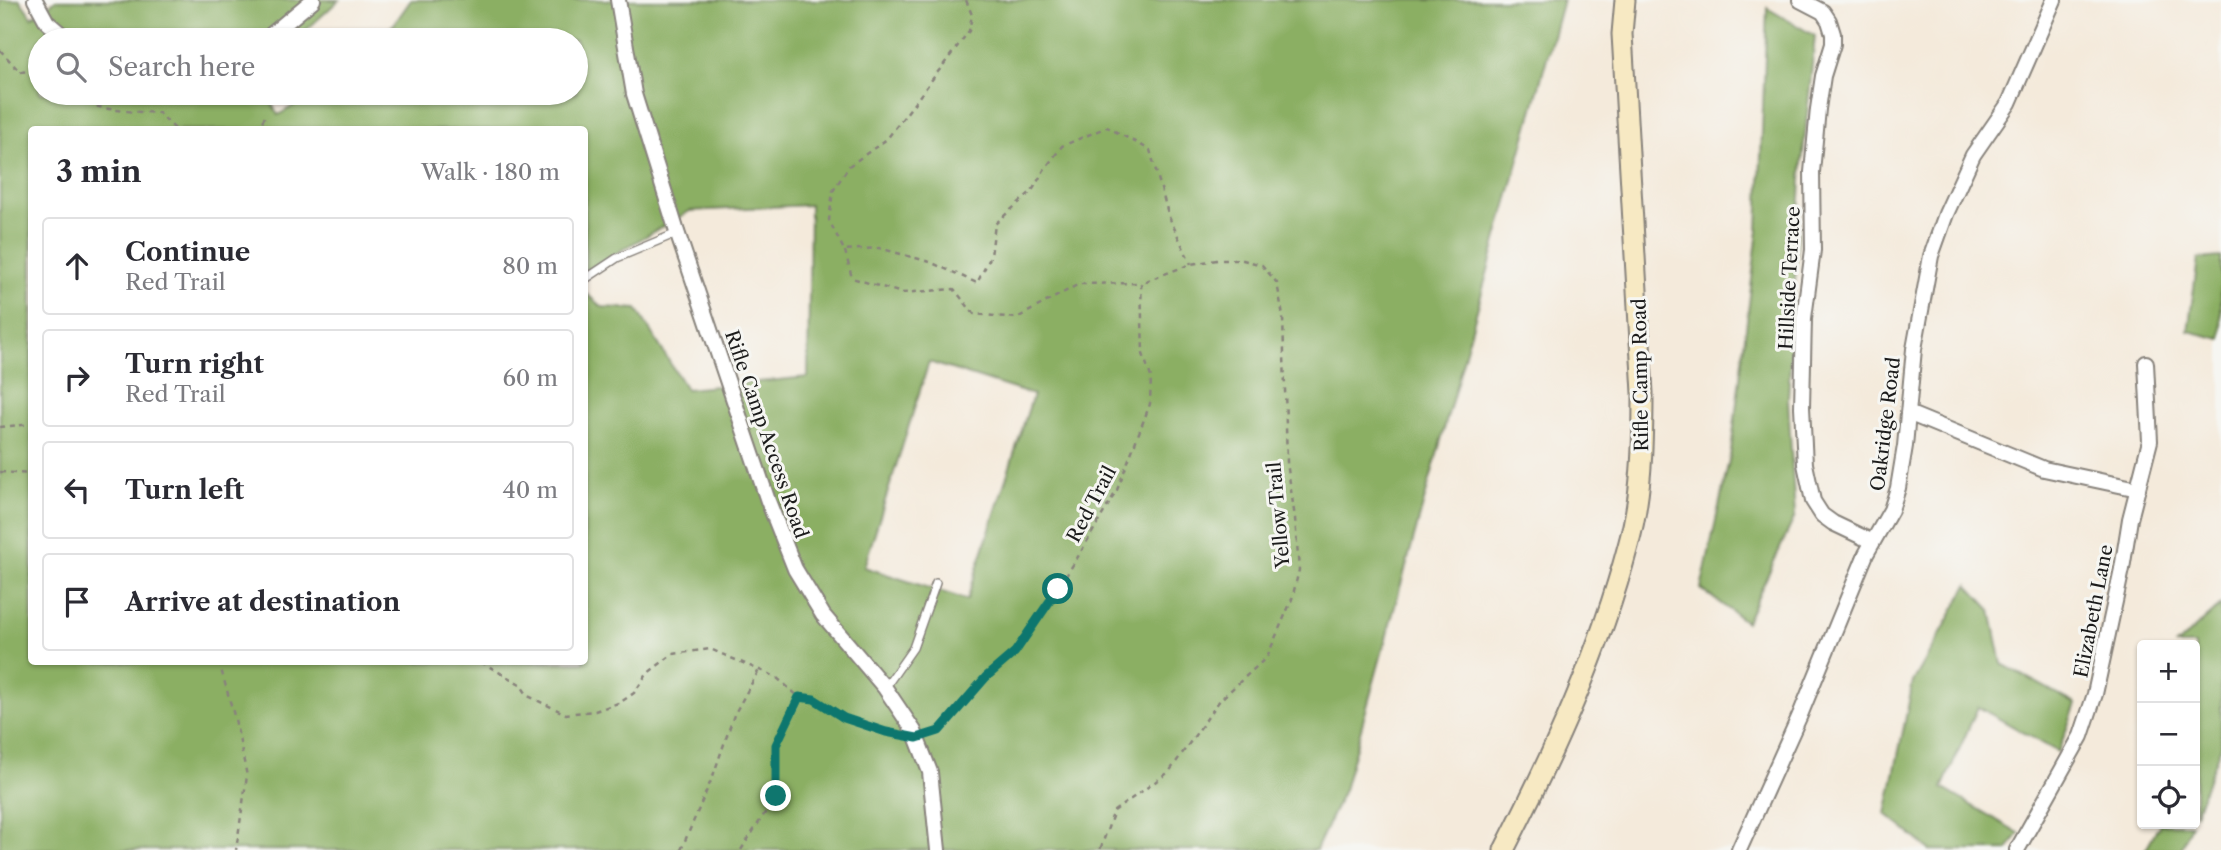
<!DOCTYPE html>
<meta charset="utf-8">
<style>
body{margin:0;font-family:"Libre Caslon Text",serif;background:#f2f2f3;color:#2b2b33}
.controls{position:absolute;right:21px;bottom:21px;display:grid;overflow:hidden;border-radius:7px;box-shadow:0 2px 5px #0004}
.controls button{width:63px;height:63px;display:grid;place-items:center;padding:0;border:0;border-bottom:2px solid #e1e1e2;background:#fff;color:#2b2b33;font:35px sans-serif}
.stop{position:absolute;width:21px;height:21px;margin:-16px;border:5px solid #0f766e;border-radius:50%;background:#fff}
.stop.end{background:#0f766e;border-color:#fff;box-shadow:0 2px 7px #0008}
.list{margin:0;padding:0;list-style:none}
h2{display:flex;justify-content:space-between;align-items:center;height:91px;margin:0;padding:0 28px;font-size:30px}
h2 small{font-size:23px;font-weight:400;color:#7c7c81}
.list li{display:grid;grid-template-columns:46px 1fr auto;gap:21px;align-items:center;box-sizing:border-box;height:98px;margin:0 14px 14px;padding:0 14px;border:2px solid #e1e1e2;border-radius:7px}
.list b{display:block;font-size:26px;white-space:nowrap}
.list p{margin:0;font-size:23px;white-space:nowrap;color:#7c7c81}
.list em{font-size:23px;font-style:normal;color:#7c7c81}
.icon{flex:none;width:38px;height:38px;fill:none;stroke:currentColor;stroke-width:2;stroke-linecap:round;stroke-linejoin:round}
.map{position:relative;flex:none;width:2221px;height:850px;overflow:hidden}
.search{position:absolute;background:#fff;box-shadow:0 2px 5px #0004;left:28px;top:28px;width:560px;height:77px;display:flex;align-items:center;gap:18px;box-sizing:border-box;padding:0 24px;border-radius:38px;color:#7c7c81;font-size:26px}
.panel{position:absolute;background:#fff;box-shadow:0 2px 5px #0004;left:28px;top:126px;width:560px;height:539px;border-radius:7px}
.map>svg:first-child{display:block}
</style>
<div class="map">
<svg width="2221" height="850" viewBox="0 0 2221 850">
<rect width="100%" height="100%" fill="#f6f6f2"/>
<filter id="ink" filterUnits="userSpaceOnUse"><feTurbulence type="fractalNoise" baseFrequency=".0143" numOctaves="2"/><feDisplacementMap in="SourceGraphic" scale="14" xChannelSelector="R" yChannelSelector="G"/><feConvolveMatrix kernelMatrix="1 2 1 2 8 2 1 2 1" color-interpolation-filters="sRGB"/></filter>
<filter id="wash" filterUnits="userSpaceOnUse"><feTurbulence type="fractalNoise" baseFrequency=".00686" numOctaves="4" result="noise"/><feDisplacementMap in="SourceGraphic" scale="28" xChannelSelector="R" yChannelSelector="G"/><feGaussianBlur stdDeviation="1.57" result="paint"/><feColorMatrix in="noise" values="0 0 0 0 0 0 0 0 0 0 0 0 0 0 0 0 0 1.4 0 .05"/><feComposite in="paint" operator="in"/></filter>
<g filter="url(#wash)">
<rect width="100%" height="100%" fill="#f4eadb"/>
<path fill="#8baf64" stroke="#546640" stroke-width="2" fill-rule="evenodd" d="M0 0H20L32 17 56 0H339L302 34 291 40H40V93H266L278 115 315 93H576V40H377L394 24 411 0H1563L1344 790 1316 850H0ZM32 130H584L585 271 690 211 810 205 808 377 686 389 637 309 602 307 584 292V662H32ZM929 362 1033 395 967 600 864 567Z
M1767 8 1815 36 1802 164 1788 399 1795 516 1746 622 1701 589 1731 451 1758 230Z
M2221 257V339L2188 331 2198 259Z
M1968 585 1991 610 2002 664 2076 704 2058 752 1978 707 1942 788 2019 833 2008 850H1930L1886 814 1913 682Z
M2221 605V746L2195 814V645H2176Z
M2160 824H2191L2181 850H2145Z"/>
</g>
<g filter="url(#ink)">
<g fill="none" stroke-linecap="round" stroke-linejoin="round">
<g stroke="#88837c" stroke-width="10">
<path id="lane" d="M584 280 617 258 677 233
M885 688 913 648 936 583"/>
</g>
<g stroke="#88837c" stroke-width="18">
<path id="street" d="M35 0 47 22 68 40
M618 0 634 94 677 232 768 501 795 569 823 615 885 688 914 731 930 772 938 850
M1800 0 1823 12 1829 21 1833 34V44L1823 76 1818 109 1812 172 1813 250 1804 318 1802 407 1805 464 1813 501 1822 515 1833 523 1873 542
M265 40 313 0
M1908 413 2044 469 2138 489
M1739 850 1800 715 1866 554 1891 510 1898 488 1905 446 1914 349 1931 256 1946 214 1973 155 2009 103 2054 0
M2017 850 2081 736 2095 694 2122 569 2130 519 2150 441 2146 363"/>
</g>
<g stroke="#88837c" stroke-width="23">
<path id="secondary" d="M1504 850C1554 752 1600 652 1628 546 1642 496 1643 444 1643 393L1622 34 1625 0"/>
</g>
<path stroke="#88837c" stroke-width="2.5" stroke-dasharray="5 5" stroke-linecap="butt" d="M966 0 972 15 969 31 887 139 849 166 833 191 829 220 844 250 879 248 930 262 977 283 991 256 995 224 1032 191 1044 170 1062 146 1107 127 1150 150 1169 217 1191 264
M0 50 20 72 40 70
M70 93C93 112 129 111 159 113L176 130
M257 130 267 113
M845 251 852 278 902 293 954 289 974 314 1017 318 1079 284 1141 283
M0 427 32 424
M0 472 32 474
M219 662 235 719 247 776 236 850
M481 662 520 684 528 696 566 714 595 711 621 702 634 693 648 673 673 654 710 649 776 677 799 697 814 699 844 718 899 735
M930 734 938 731 986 677 1015 652 1038 621 1079 555 1117 490 1150 404 1151 377 1143 354 1141 283 1191 264 1217 260H1243L1262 265 1277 283 1283 316 1287 462 1295 518 1299 570 1292 599 1267 657 1220 700 1169 772 1114 811 1100 850
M681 850 713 776 734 715 759 670
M741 850 776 796V745L799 697"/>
<use href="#lane" stroke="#fff" stroke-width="7"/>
<use href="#street" stroke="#fff" stroke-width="14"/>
<use href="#secondary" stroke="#f7e9c3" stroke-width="19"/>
</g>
</g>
<g fill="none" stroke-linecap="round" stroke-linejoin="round" filter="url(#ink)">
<path stroke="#0f766e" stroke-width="9" d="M776 796V745L799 697 814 699 844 718 886 732 917 738 939 731 986 677 1015 652 1058 589"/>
</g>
<g text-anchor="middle" stroke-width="6" stroke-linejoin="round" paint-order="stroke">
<g font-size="19" fill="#1c1c1c" stroke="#f6f6f2">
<text transform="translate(1789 278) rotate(-87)" y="7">Hillside Terrace</text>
<text transform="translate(1640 375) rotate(-91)" y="7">Rifle Camp Road</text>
<text transform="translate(1885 424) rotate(-83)" y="7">Oakridge Road</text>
<text transform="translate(767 434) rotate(71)" y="7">Rifle Camp Access Road</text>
<text transform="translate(1091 504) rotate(-62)" y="7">Red Trail</text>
<text transform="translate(1278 515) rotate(-95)" y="7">Yellow Trail</text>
<text transform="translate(2093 611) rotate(-79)" y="7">Elizabeth Lane</text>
</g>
</g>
</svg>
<div class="controls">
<button>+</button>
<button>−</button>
<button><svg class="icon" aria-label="locate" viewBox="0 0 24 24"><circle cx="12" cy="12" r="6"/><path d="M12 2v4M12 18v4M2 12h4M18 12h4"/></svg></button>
</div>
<div class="stop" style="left:1058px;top:589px"></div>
<div class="stop end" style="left:776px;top:796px"></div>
<div class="search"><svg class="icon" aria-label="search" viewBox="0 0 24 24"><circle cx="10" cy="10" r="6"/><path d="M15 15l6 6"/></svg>Search here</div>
<section class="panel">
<h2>3 min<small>Walk · 180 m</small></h2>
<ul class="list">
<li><svg class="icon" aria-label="ahead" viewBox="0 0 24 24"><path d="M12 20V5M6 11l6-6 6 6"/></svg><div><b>Continue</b><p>Red Trail</p></div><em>80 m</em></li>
<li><svg class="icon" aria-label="right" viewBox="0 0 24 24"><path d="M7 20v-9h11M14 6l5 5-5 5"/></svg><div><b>Turn right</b><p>Red Trail</p></div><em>60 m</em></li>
<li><svg class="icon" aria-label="left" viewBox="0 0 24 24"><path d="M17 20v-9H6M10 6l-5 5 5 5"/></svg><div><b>Turn left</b></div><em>40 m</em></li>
<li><svg class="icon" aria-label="arrive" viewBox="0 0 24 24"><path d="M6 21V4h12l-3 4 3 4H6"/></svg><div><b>Arrive at destination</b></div></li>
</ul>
</section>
</div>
